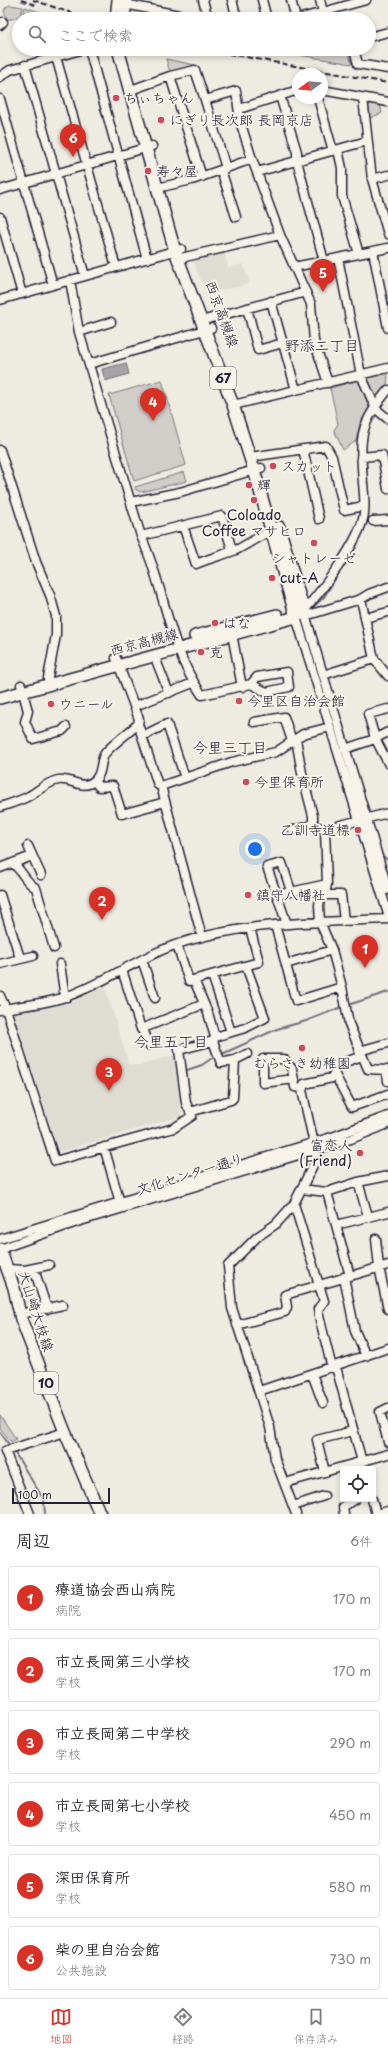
<!DOCTYPE html>
<html lang="ja">
<meta charset="utf-8">
<style>
body{margin:0;font-family:"Playpen Sans","Klee One",sans-serif;background:#f7f7f7;color:#2b2b33}
.controls{position:absolute;right:12px;bottom:12px;display:grid;overflow:hidden;border-radius:4px;box-shadow:0 2px 6px #0003}
.controls button{width:36px;height:36px;display:grid;place-items:center;padding:0;border:0;border-bottom:1px solid #e1e1e2;background:#fff;color:#2b2b33;font:20px sans-serif}
.compass{position:absolute;left:292px;top:68px;width:36px;height:36px;border-radius:50%;background:#fff;box-shadow:0 2px 6px #0003;rotate:254deg}
.scale{position:absolute;left:12px;bottom:10px;width:98px;box-sizing:border-box;padding-left:4px;border:2px solid #22223b;border-top:0;font-size:11px;line-height:14px;white-space:nowrap;color:#22223b;-webkit-text-stroke:3px #f7f3e8;paint-order:stroke}
.you{position:absolute;left:255px;top:849px;width:14px;height:14px;margin:-10px;border:3px solid #fff;border-radius:50%;background:#1a73e8;box-shadow:0 0 0 6px #1a73e833}
.badge{display:grid;place-items:center;width:26px;height:26px;border-radius:50%;background:#d93025;color:#fff;font-size:13px;font-weight:700}
.pin{position:absolute;translate:-50% -33px;filter:drop-shadow(0 1px 2px #0008)}
.pin::after{content:'';position:absolute;top:21px;width:14px;height:12px;background:inherit;clip-path:polygon(0 0,100% 0,50% 100%)}
.list{margin:0;padding:0;list-style:none}
h2{display:flex;justify-content:space-between;align-items:center;height:52px;margin:0;padding:0 16px;font-size:17px}
h2 small{font-size:13px;font-weight:400;color:#7c7c81}
.list li{display:grid;grid-template-columns:26px 1fr auto;gap:12px;align-items:center;box-sizing:border-box;height:64px;margin:0 8px 8px;padding:0 8px;border:1px solid #e1e1e2;border-radius:4px}
.list b{display:block;font-size:15px;white-space:nowrap}
.list p{margin:0;font-size:13px;white-space:nowrap;color:#7c7c81}
.list em{font-size:13px;font-style:normal;color:#7c7c81}
.icon{flex:none;width:22px;height:22px;fill:none;stroke:currentColor;stroke-width:2;stroke-linecap:round;stroke-linejoin:round}
.map{position:relative;flex:none;width:388px;height:1514px;overflow:hidden}
.search{position:absolute;background:#fff;box-shadow:0 2px 6px #0003;left:12px;right:12px;top:12px;height:44px;display:flex;align-items:center;gap:10px;box-sizing:border-box;padding:0 14px;border-radius:22px;color:#7c7c81;font-size:15px}
.sheet{height:484px;background:#fff}
nav{display:flex;justify-content:space-around;align-items:center;box-sizing:border-box;height:56px;border-top:1px solid #e1e1e2;background:#fff;font-size:11px;color:#7c7c81}
nav a{display:grid;justify-items:center;gap:2px}
nav .on{color:#d93025}
.map>svg:first-child{display:block}
</style>
<div class="map">
<svg width="388" height="1514" viewBox="0 0 388 1514">
<rect width="100%" height="100%" fill="#eeebe1"/>
<filter id="ink" filterUnits="userSpaceOnUse"><feTurbulence type="fractalNoise" baseFrequency=".025" numOctaves="2"/><feDisplacementMap in="SourceGraphic" scale="8" xChannelSelector="R" yChannelSelector="G"/><feConvolveMatrix kernelMatrix="1 2 1 2 8 2 1 2 1" color-interpolation-filters="sRGB"/></filter>
<g filter="url(#ink)">
<path fill="#dfdcd4" d="M224 251 228 268 243 264 250 283 238 287 206 293 192 258Z
M105 987 129 1065H141L174 1055 181 1116 59 1152 13 1012 67 1004Z"/>
<path fill="#d1cdc9" stroke="#7a7882" d="M10 5 23 7C21 16 17 20 7 19L4 11 6 7Z
M25 7 61 19H42L33 16 32 18 23 14Z
M40 49H71L42 57Z
M264 49H347L352 64Z
M166 59 195 65 170 72Z
M368 103 380 104 382 113 370 118Z
M388 373 387 385 375 398 366 379Z
M162 380 186 465 134 481 109 395Z
M360 380 369 408 360 423 356 441 343 450 334 430 338 424 330 388Z
M184 472 187 481 141 492 136 490 135 487Z
M0 1415 16 1439 11 1442 0 1428Z"/>
<path fill="#a6a3a6" stroke="#716f7b" d="M126 363 129 374 105 381 102 369Z"/>
<g fill="none" stroke-linecap="round" stroke-linejoin="round">
<path stroke="#716f7b" stroke-width="2" d="M366 459 368 504
M364 527 367 517
M310 610 324 597 347 560
M380 854 388 860
M348 1005 388 992
M220 1055 277 1029 306 1021 344 1006
M184 1071 202 1065 215 1056
M0 1432 10 1446
M13 1450 44 1500 45 1514"/>
<g stroke="#22223b" stroke-width="11">
<path id="minor" d="M203 0 208 19
M232 0 237 19
M262 0 267 19
M291 0 296 19
M320 0 323 12
M120 3 198 19
M298 19 366 0
M0 25 3 22
M369 37 388 32
M89 49 147 259
M354 49 358 64 388 69
M56 57 116 267
M25 65 85 276
M170 76 202 177
M0 77 10 70 84 49
M322 90 388 102
M128 91 170 76 195 70 205 100 236 91 240 121 252 159 280 235 311 304 314 341 328 383
M280 96 297 152V161L324 261
M318 98 333 151
M363 98 372 179 388 234
M0 99 53 285
M205 100 226 168
M239 109 298 90
M338 150 342 168V196L359 254
M221 170 236 217
M257 172 367 141
M372 179 388 175
M157 188 192 180 252 159
M0 190 152 146
M0 217 22 294
M373 251 388 328
M185 257 280 235
M338 258 361 375 376 409 388 419
M294 267 388 248
M70 280 79 332 141 536C165 588 168 647 202 695L251 684 257 677 287 672 289 687 266 692 251 684
M0 300 181 249
M271 301 296 390
M247 308 258 350 283 343
M201 321 306 292
M79 332 111 322
M89 364 211 328
M388 390C358 426 360 438 363 483 364 494 366 508 363 519 356 546 322 590 304 611L388 890
M233 405 388 368
M303 449 319 519
M0 450 36 562 50 595 56 616V635L48 678
M250 457 326 446 332 457 344 510 364 506
M361 457 382 455 388 489
M131 502 180 492 261 468
M373 521 388 520
M183 526 196 564C210 558 224 555 238 549 250 543 262 534 276 528
M141 536 222 516 232 550
M361 599 374 659 388 676
M305 616 361 599 369 594 388 587
M296 617 388 914
M365 618 388 612
M232 634 242 687
M154 655 169 693
M116 658 139 719 138 724 158 785 161 786 202 937
M323 675 374 659
M21 685 28 711 25 722 33 739 62 731 66 727
M135 706 193 683
M388 709 368 714 375 738 388 763
M254 722 284 717 292 741
M142 736 167 724 185 778
M296 739 302 773 313 816V825
M345 749 372 740 388 732
M94 781 99 787 113 786 122 814 165 802
M161 786 232 762 276 752 303 734 330 727
M0 807C9 804 20 801 29 796 38 791 46 783 58 780 71 777 83 792 95 780 102 774 100 763 104 755 108 747 131 731 138 724
M325 829 327 884 325 895 320 900 319 905 320 922 332 950 342 987 349 1024 368 1069 386 1070 388 1081
M293 830 313 825 325 829 388 813
M28 846 41 875
M13 863C23 872 25 882 36 888L54 948
M0 868 32 856
M0 895 20 958
M277 895 327 884
M325 895H341L344 921
M287 924 267 867 282 863 291 891
M275 925 296 1001 342 987
M177 945 189 981 259 962 250 928
M142 960 155 998
M0 964 33 956
M60 964 64 991 67 997
M286 964 332 950
M122 970 141 1029 204 1004
M212 975 231 1032
M194 980 208 1013 215 1037 214 1040
M0 996 6 1009 55 1161 174 1128 192 1116 186 1103 179 1050 213 1041 221 1063 235 1060
M0 1010C22 1005 47 1004 68 996 109 981 145 953 187 941 251 922 321 922 388 919
M141 1029 145 1034 149 1045
M215 1037 245 1028 265 1018 246 966
M359 1051 388 1043
M334 1073 352 1107 388 1094
M294 1079 263 1083V1059H284L292 1069 295 1087 303 1088
M190 1112 231 1100 233 1098 235 1060 247 1054
M104 1147 121 1206
M358 1182 368 1216
M301 1189 327 1192 358 1182 388 1176
M327 1192 350 1276
M294 1204 324 1301 318 1309 319 1316 332 1368
M336 1225 388 1212
M0 1239 335 1136 388 1116
M376 1239 379 1267 388 1309
M0 1249 77 1222 351 1139 388 1124
M7 1269 25 1270 49 1265
M34 1269 47 1309
M344 1277 355 1331 366 1356
M20 1314 63 1305
M237 1325 285 1312 287 1307 285 1295 388 1265
M336 1367 364 1469
M312 1374 323 1403
M259 1391 388 1348
M388 1408 380 1412 388 1442
M325 1472 317 1440 353 1431
M285 1483 388 1454
M372 1499 376 1514
M293 1506 324 1496
M30 1514 5 1451 65 1432
M296 1514 275 1459 270 1427 232 1308 228 1266 257 1237 276 1224 294 1204 317 1157 302 1090 304 1084 332 1078 337 1065 362 1056
M344 1514 343 1507 355 1499
M376 1514 388 1511"/>
</g>
<g stroke="#22223b" stroke-width="14">
<path id="major" d="M116 19 118 0
M124 19 126 0
M118 49 175 251 233 405 254 470 296 617
M279 527 304 611
M195 636 277 615
M0 698 296 617 302 613
M0 1249 14 1288 21 1319 65 1432 100 1514"/>
</g>
<use href="#minor" stroke="#f7f3e8" stroke-width="8"/>
<use href="#major" stroke="#f7f3e8" stroke-width="11"/>
<path stroke="#22223b" stroke-width="2" stroke-dasharray="6 3" stroke-linecap="butt" d="M21 0 38 6
M33 0 89 19
M183 49 207 54
M202 49 388 83"/>
</g>
</g>
<g fill="#d1495b" stroke="#f7f3e8" stroke-width="1.5">
<circle cx="116" cy="98" r="4"/>
<circle cx="161" cy="120" r="4"/>
<circle cx="148" cy="171" r="4"/>
<circle cx="273" cy="466" r="4"/>
<circle cx="249" cy="485" r="4"/>
<circle cx="254" cy="500" r="4"/>
<circle cx="314" cy="543" r="4"/>
<circle cx="272" cy="578" r="4"/>
<circle cx="215" cy="623" r="4"/>
<circle cx="201" cy="652" r="4"/>
<circle cx="239" cy="701" r="4"/>
<circle cx="51" cy="704" r="4"/>
<circle cx="246" cy="782" r="4"/>
<circle cx="358" cy="830" r="4"/>
<circle cx="248" cy="895" r="4"/>
<circle cx="302" cy="1048" r="4"/>
<circle cx="360" cy="1153" r="4"/>
</g>
<g text-anchor="middle" stroke-width="4" stroke-linejoin="round" paint-order="stroke">
<g fill="#f7f3e8" stroke="#62616f" stroke-width="1">
<rect x="210" y="367" width="26" height="22" rx="3"/>
<rect x="34" y="1372" width="24" height="22" rx="3"/>
</g>
<g font-size="13" font-weight="bold" fill="#22223b">
<text x="223" y="383">67</text>
<text x="46" y="1388">10</text>
</g>
<g font-size="14" fill="#22223b" stroke="#f7f3e8" text-anchor="start">
<text x="124" y="103">ちぃちゃん</text>
<text x="169" y="125">にぎり長次郎 長岡京店</text>
<text x="156" y="176">寿々屋</text>
<text x="281" y="471">スカット</text>
<text x="257" y="490">輝</text>
<text x="254" y="520" text-anchor="middle">Coloado<tspan x="254" dy="16">Coffee マサヒロ</tspan></text>
<text x="314" y="563" text-anchor="middle">シャトレーゼ</text>
<text x="280" y="583">cut-A</text>
<text x="223" y="628">はな</text>
<text x="209" y="657">克</text>
<text x="247" y="706">今里区自治会館</text>
<text x="59" y="709">ウニール</text>
<text x="254" y="787">今里保育所</text>
<text x="350" y="835" text-anchor="end">乙訓寺道標</text>
<text x="256" y="900">鎮守八幡社</text>
<text x="302" y="1068" text-anchor="middle">むらさき幼稚園</text>
<text x="352" y="1150" text-anchor="end">富恋人<tspan x="352" dy="16">(Friend)</tspan></text>
</g>
<g font-size="14" fill="#22223b" stroke="#f7f3e8">
<text transform="translate(222 314) rotate(70)" y="5">西京高槻線</text>
<text transform="translate(144 642) rotate(-15)" y="5">西京高槻線</text>
<text transform="translate(190 1174) rotate(-17)" y="5">文化センター通り</text>
<text transform="translate(36 1311) rotate(72)" y="5">大山崎大枝線</text>
</g>
<g font-size="15" fill="#22223b" stroke="#f7f3e8">
<text x="322" y="351">野添二丁目</text>
<text x="230" y="753">今里三丁目</text>
<text x="171" y="1047">今里五丁目</text>
</g>
</g>
</svg>
<div class="controls">
<button><svg class="icon" aria-label="locate" viewBox="0 0 24 24"><circle cx="12" cy="12" r="6"/><path d="M12 2v4M12 18v4M2 12h4M18 12h4"/></svg></button>
</div>
<svg class="compass" viewBox="-18 -18 36 36"><path d="M0-13l5 13h-10z" fill="#e53935"/><path d="M0 13l5-13h-10z" fill="#7c7c81"/></svg>
<div class="scale">100 m</div>
<div class="you"></div>
<div class="pin badge" style="left:365px;top:968px">1</div>
<div class="pin badge" style="left:102px;top:920px">2</div>
<div class="pin badge" style="left:109px;top:1091px">3</div>
<div class="pin badge" style="left:153px;top:421px">4</div>
<div class="pin badge" style="left:323px;top:292px">5</div>
<div class="pin badge" style="left:73px;top:157px">6</div>
<div class="search"><svg class="icon" aria-label="search" viewBox="0 0 24 24"><circle cx="10" cy="10" r="6"/><path d="M15 15l6 6"/></svg>ここで検索</div>
</div>
<section class="sheet">
<h2>周辺<small>6件</small></h2>
<ul class="list">
<li><span class="badge">1</span><div><b>療道協会西山病院</b><p>病院</p></div><em>170 m</em></li>
<li><span class="badge">2</span><div><b>市立長岡第三小学校</b><p>学校</p></div><em>170 m</em></li>
<li><span class="badge">3</span><div><b>市立長岡第二中学校</b><p>学校</p></div><em>290 m</em></li>
<li><span class="badge">4</span><div><b>市立長岡第七小学校</b><p>学校</p></div><em>450 m</em></li>
<li><span class="badge">5</span><div><b>深田保育所</b><p>学校</p></div><em>580 m</em></li>
<li><span class="badge">6</span><div><b>柴の里自治会館</b><p>公共施設</p></div><em>730 m</em></li>
</ul>
</section>
<nav>
<a class="on"><svg class="icon" aria-label="map" viewBox="0 0 24 24"><path d="M3 6l6-2 6 2 6-2v14l-6 2-6-2-6 2zM9 4v14M15 6v14"/></svg>地図</a>
<a><svg class="icon" aria-label="directions" viewBox="0 0 24 24"><path d="M12 3l9 9-9 9-9-9zM9 14v-3h6M13 9l2 2-2 2"/></svg>経路</a>
<a><svg class="icon" aria-label="saved" viewBox="0 0 24 24"><path d="M7 4h10v16l-5-4-5 4z"/></svg>保存済み</a>
</nav>
